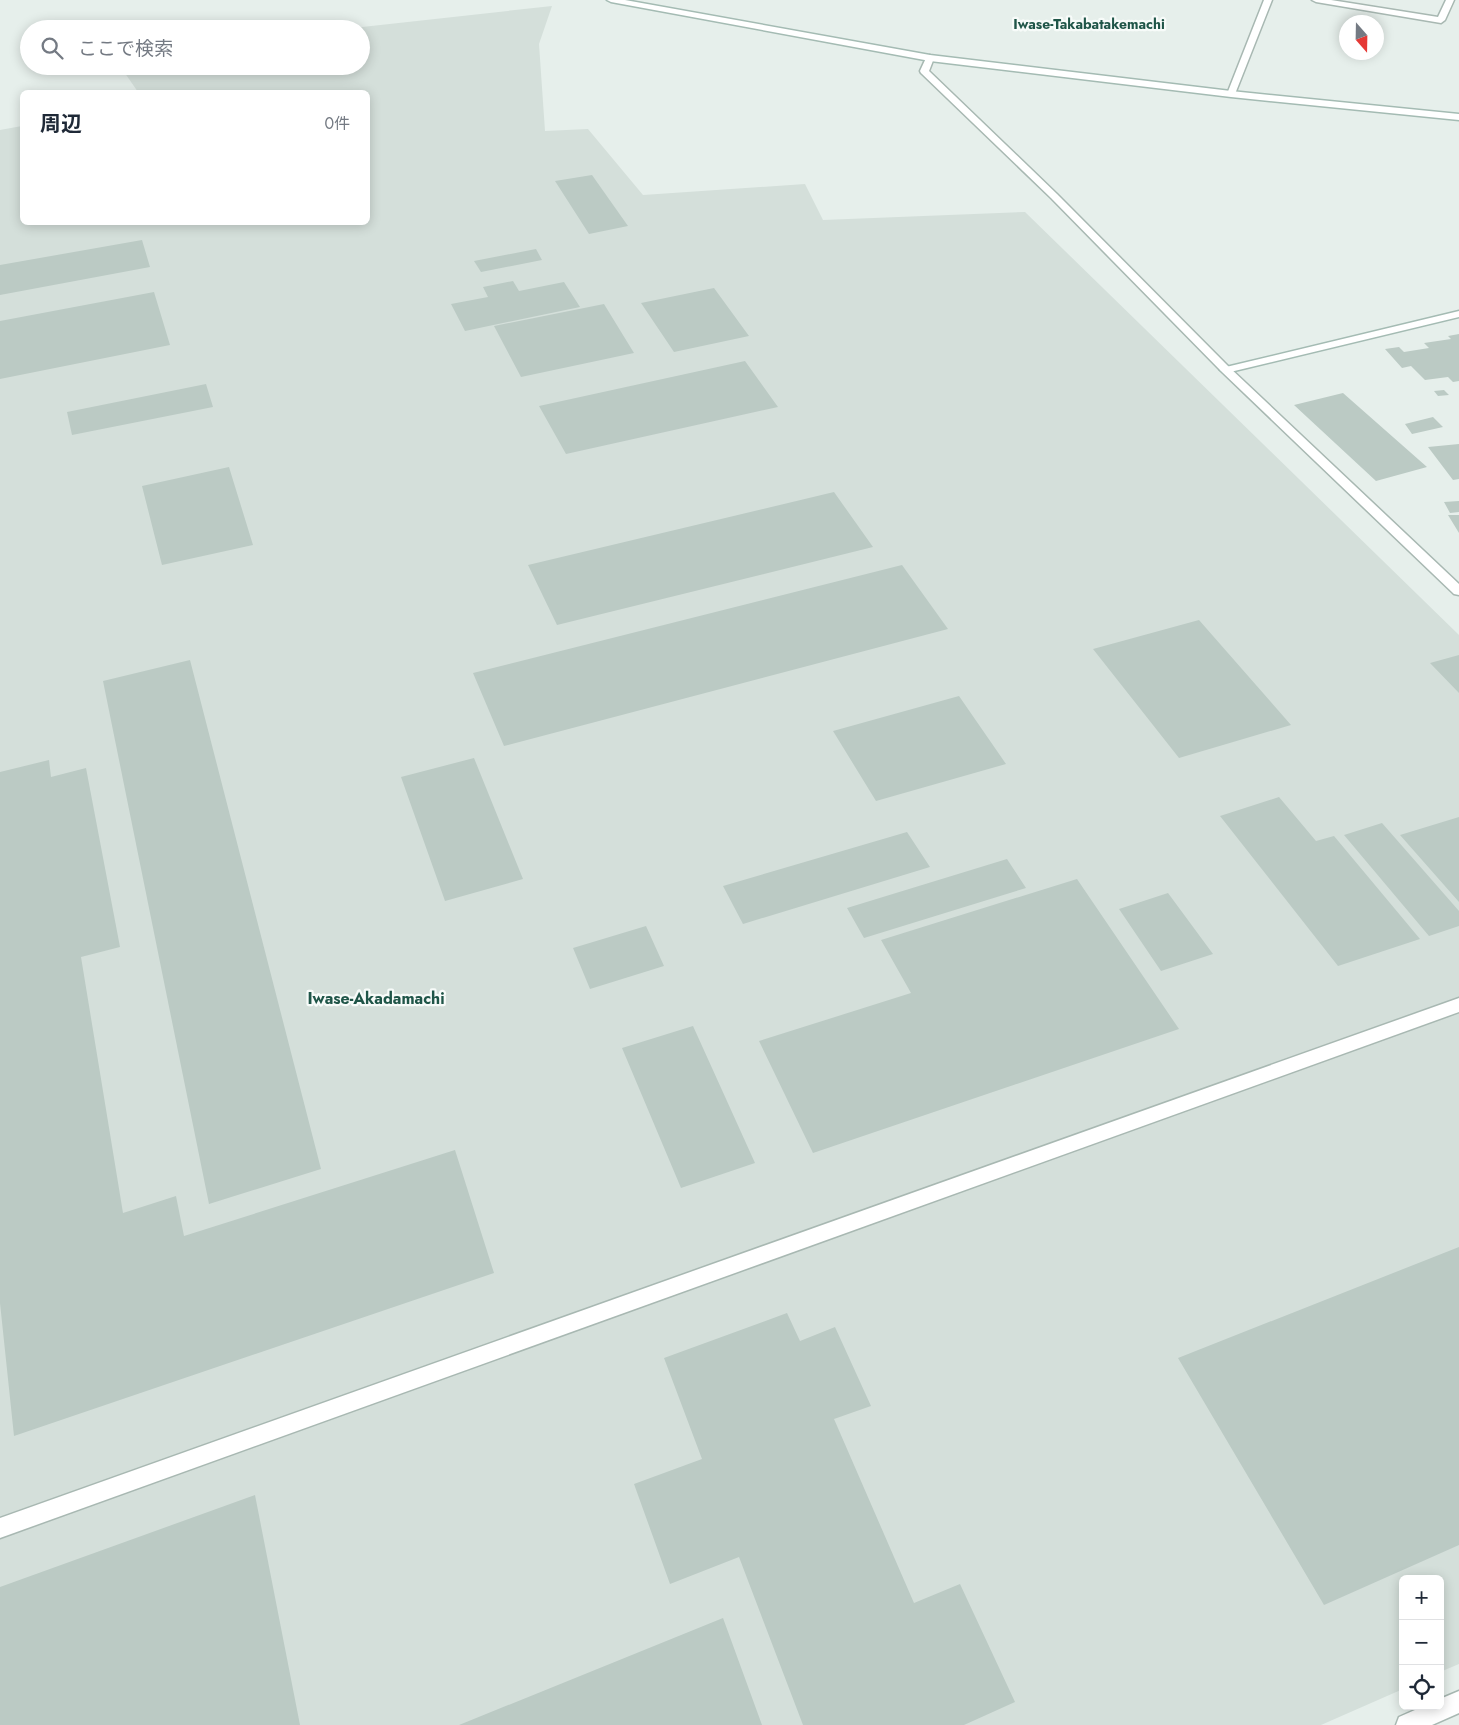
<!DOCTYPE html>
<html lang="ja">
<meta charset="utf-8">
<style>
body{margin:0;font-family:Jost,"Noto Sans JP",sans-serif;background:#f2f2f3;color:#1f2937}
.controls{position:absolute;right:15px;bottom:15px;display:grid;overflow:hidden;border-radius:8px;box-shadow:0 2px 12px #0003}
.controls button{width:45px;height:45px;display:grid;place-items:center;padding:0;border:0;border-bottom:1px solid #e0e1e3;background:#fff;color:#1f2937;font:25px sans-serif}
.compass{position:absolute;left:1339px;top:15px;width:45px;height:45px;border-radius:50%;background:#fff;box-shadow:0 2px 12px #0003;rotate:160deg}
.list{margin:0;padding:0;list-style:none}
h2{display:flex;justify-content:space-between;align-items:center;height:65px;margin:0;padding:0 20px;font-size:21px}
h2 small{font-size:16px;font-weight:400;color:#747a83}
.icon{flex:none;width:28px;height:28px;fill:none;stroke:currentColor;stroke-width:2;stroke-linecap:round;stroke-linejoin:round}
.map{position:relative;flex:none;width:1459px;height:1725px;overflow:hidden}
.search{position:absolute;background:#fff;box-shadow:0 2px 12px #0003;left:20px;top:20px;width:350px;height:55px;display:flex;align-items:center;gap:12px;box-sizing:border-box;padding:0 18px;border-radius:28px;color:#747a83;font-size:19px}
.panel{position:absolute;background:#fff;box-shadow:0 2px 12px #0003;left:20px;top:90px;width:350px;height:135px;border-radius:8px}
.map>svg:first-child{display:block}
</style>
<div class="map">
<svg width="1459" height="1725" viewBox="0 0 1459 1725">
<rect width="100%" height="100%" fill="#e6efeb"/>
<path fill="#d4dfda" d="M552 6 539 44 545 131 588 129 643 195 805 184 823 220 1025 212 1459 635V1664L1440 1672V1579H1403V1689L1321 1725H0V130L22 126V222H368V92H138L120 66H361V29H344Z"/>
<path fill="#bbcac4" d="M592 175 628 226 589 234 555 181Z
M142 240 150 267 0 295V265Z
M536 249 542 260 481 272 474 261Z
M513 281 519 291 564 282 580 307 465 331 451 304 488 297 483 287Z
M714 288 749 336 674 352 641 303Z
M154 292 170 345 0 379V321Z
M604 304 634 353 521 377 494 326Z
M1459 334V381L1453 382 1448 377 1425 380 1411 366 1402 368 1385 349 1399 347 1404 352 1429 348 1424 343 1451 339 1448 336Z
M745 361 778 407 566 454 539 406Z
M206 384 213 407 72 435 67 412Z
M1444 390 1449 395 1438 396 1434 391Z
M1343 393 1427 467 1376 481 1294 405Z
M1433 417 1443 427 1412 434 1405 424Z
M1459 444V479L1453 480 1428 447Z
M229 467 253 545 162 565 142 486Z
M834 492 873 547 557 625 528 565Z
M1459 501V512L1450 513 1444 502Z
M1448 515H1459V533Z
M902 565 948 629 504 746 473 673Z
M1199 620 1291 725 1179 758 1093 649Z
M1459 655V693L1430 663Z
M190 660 321 1169 209 1204 103 681Z
M959 696 1006 764 876 801 833 731Z
M474 758 523 879 445 901 401 777Z
M49 760 51 777 86 768 120 947 81 957 123 1213 176 1196 184 1236 455 1150 494 1273 14 1436 0 1303V772Z
M1279 797 1316 841 1334 836 1420 939 1338 966 1220 816Z
M1459 817V902L1400 835Z
M1382 823 1459 911V926L1429 936 1344 835Z
M907 832 930 867 743 924 723 886Z
M1007 859 1026 888 864 938 847 908Z
M1077 879 1179 1029 813 1153 759 1041 911 993 881 940Z
M1168 893 1213 954 1161 971 1119 909Z
M646 926 664 966 590 989 573 948Z
M693 1026 755 1163 681 1188 622 1048Z
M1459 1247V1545L1324 1605 1178 1358Z
M787 1313 800 1341 835 1327 871 1406 834 1419 914 1603 960 1584 1015 1702 964 1725H803L739 1557 670 1584 634 1484 702 1459 664 1358Z
M255 1495 300 1725H0V1587Z
M723 1618 762 1725H459Z"/>
<g fill="none" stroke-linecap="round" stroke-linejoin="round">
<g stroke="#a8b8b2" stroke-width="3">
<path id="lane" d="M1459 998V1012L0 1538V1518Z"/>
</g>
<g stroke="#a8b8b2" stroke-width="3">
<path id="street" d="M1264 0H1272L1235 94 1234 96H1228L1227 94Z
M1312 0H1331L1438 17 1446 0H1454L1445 20 1441 23 1316 2Z
M930 55 934 58 929 71 1057 194 1230 368 1459 584V595L1454 594 1222 372 1051 198 921 73 920 71 926 58Z
M1459 1691V1713L1432 1725H1396L1399 1717 1424 1706H1440V1699Z"/>
</g>
<g stroke="#a4bbb3" stroke-width="3">
<path id="secondary" d="M607 0H625L930 55 1231 91 1459 114V120L1231 97 930 61 611 2Z
M1459 311V317L1226 373 1220 370 1226 367Z"/>
</g>
<use href="#lane" fill="#fff" fill-rule="evenodd"/>
<use href="#street" fill="#fff" fill-rule="evenodd"/>
<use href="#secondary" fill="#fff" fill-rule="evenodd"/>
</g>
<g text-anchor="middle" stroke-width="4.5" stroke-linejoin="round" paint-order="stroke">
<g font-size="14" font-weight="bold" fill="#1f5548" stroke="#f7fbf9">
<text x="1089" y="29">Iwase-Takabatakemachi</text>
</g>
<g font-size="16" font-weight="bold" fill="#1f5548" stroke="#f7fbf9">
<text x="376" y="1004">Iwase-Akadamachi</text>
</g>
</g>
</svg>
<div class="controls">
<button>+</button>
<button>−</button>
<button><svg class="icon" aria-label="locate" viewBox="0 0 24 24"><circle cx="12" cy="12" r="6"/><path d="M12 2v4M12 18v4M2 12h4M18 12h4"/></svg></button>
</div>
<svg class="compass" viewBox="-18 -18 36 36"><path d="M0-13l5 13h-10z" fill="#e53935"/><path d="M0 13l5-13h-10z" fill="#747a83"/></svg>
<div class="search"><svg class="icon" aria-label="search" viewBox="0 0 24 24"><circle cx="10" cy="10" r="6"/><path d="M15 15l6 6"/></svg>ここで検索</div>
<section class="panel">
<h2>周辺<small>0件</small></h2>
<ul class="list">
</ul>
</section>
</div>
